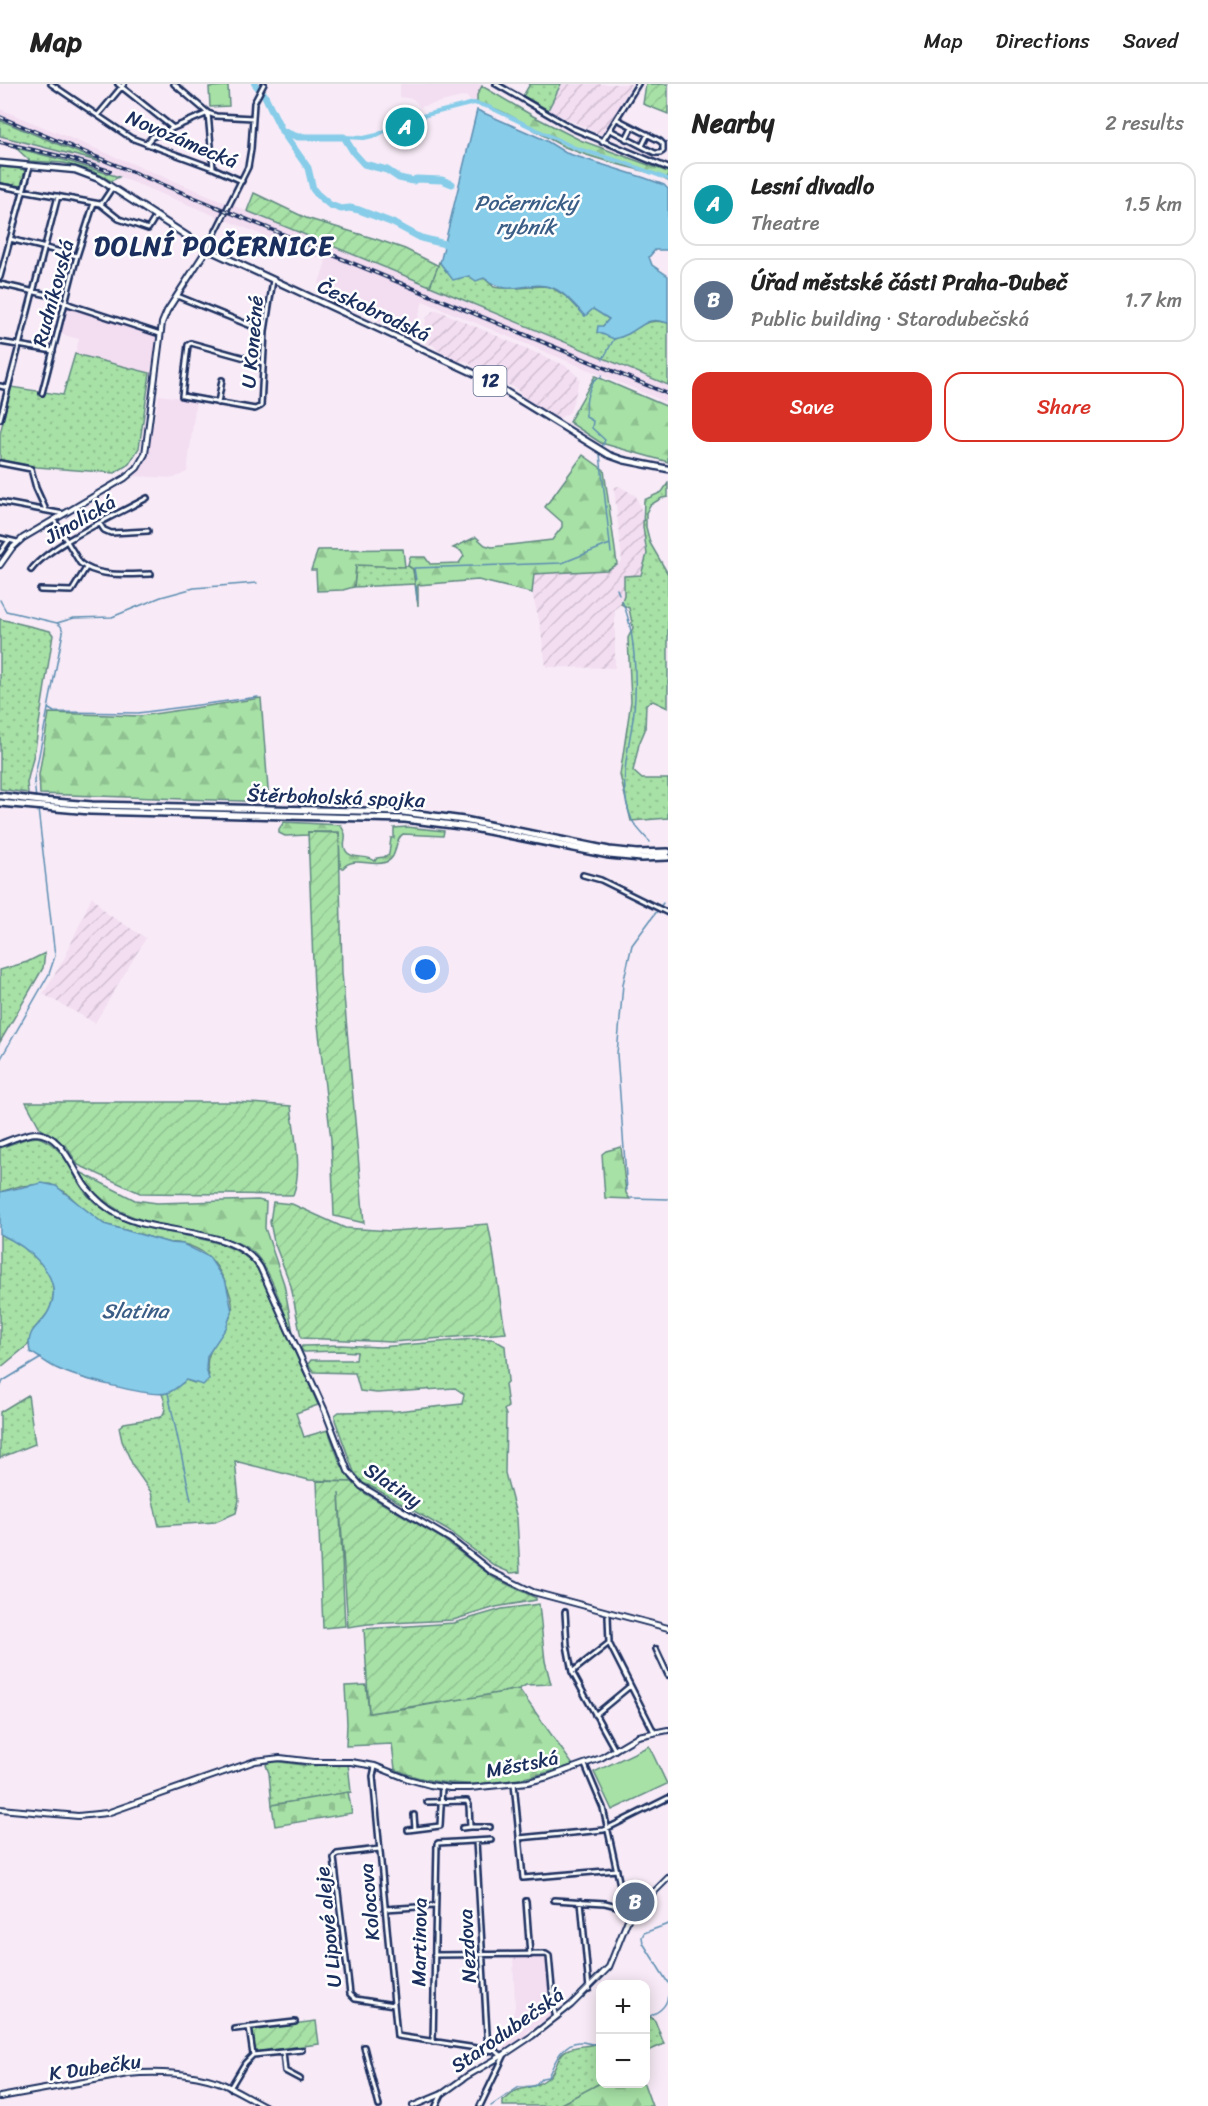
<!DOCTYPE html>
<meta charset="utf-8">
<style>
body{margin:0;font-family:Sriracha,sans-serif;background:#f2f2f2;color:#222}
.controls{position:absolute;right:18px;bottom:18px;display:grid;overflow:hidden;border-radius:12px;box-shadow:0 3px 15px #0003}
.controls button{width:54px;height:54px;display:grid;place-items:center;padding:0;border:0;border-bottom:2px solid #e0e0e0;background:#fff;color:#222;font:30px sans-serif}
.you{position:absolute;left:426px;top:886px;width:21px;height:21px;margin:-15px;border:4px solid #fff;border-radius:50%;background:#1a73e8;box-shadow:0 0 0 9px #1a73e833}
.badge{display:grid;place-items:center;width:39px;height:39px;border-radius:50%;background:#d93025;color:#fff;font-size:20px;font-weight:700}
.pin{position:absolute;translate:-50% -50%;border:3px solid #fff;box-shadow:0 2px 6px #0006}
.list{margin:0;padding:0;list-style:none}
h2{display:flex;justify-content:space-between;align-items:center;height:78px;margin:0;padding:0 24px;font-size:26px}
h2 small{font-size:20px;font-weight:400;color:#767676}
.list li{display:grid;grid-template-columns:39px 1fr auto;gap:18px;align-items:center;box-sizing:border-box;height:84px;margin:0 12px 12px;padding:0 12px;border:2px solid #e0e0e0;border-radius:18px}
.list b{display:block;font-size:22px;white-space:nowrap}
.list p{margin:0;font-size:20px;white-space:nowrap;color:#767676}
.list em{font-size:20px;font-style:normal;color:#767676}
.actions{display:flex;gap:12px;padding:18px 24px}
.actions a{flex:1;padding:14px 0;border:2px solid #d93025;border-radius:18px;text-align:center;font-size:21px;color:#d93025}
.actions .main{background:#d93025;color:#fff}
.map{position:relative;flex:none;width:668px;height:2022px;overflow:hidden}
header{display:flex;align-items:center;gap:36px;box-sizing:border-box;height:84px;padding:0 30px;background:#fff;border-bottom:2px solid #e0e0e0}
header strong{font-size:28px}
nav{display:flex;gap:33px;margin-inline-start:auto;font-size:21px}
main{display:flex}
aside{flex:1;background:#fff}
.map>svg:first-child{display:block}
</style>
<header>
<strong>Map</strong>
<nav><a>Map</a><a>Directions</a><a>Saved</a></nav>
</header>
<main>
<div class="map">
<svg width="668" height="2022" viewBox="0 0 668 2022">
<defs>
<pattern id="industrial-furrows" width="10" height="10" patternUnits="userSpaceOnUse" patternTransform="scale(1.5)"><rect width="10" height="10" fill="#f3ddf1"/><path d="M-1 1l2-2M0 10L10 0M9 11l2-2" fill="none" stroke="#d0bed1"/></pattern>
<pattern id="grass-dots" width="8" height="8" patternUnits="userSpaceOnUse" patternTransform="scale(1.5)"><rect width="8" height="8" fill="#a7e1a6"/><path d="M2 2h.1M6 6h.1" fill="none" stroke="#8fc191" stroke-width="1.8" stroke-linecap="round"/></pattern>
<pattern id="forest-firs" width="22" height="20" patternUnits="userSpaceOnUse" patternTransform="scale(1.5)"><rect width="22" height="20" fill="#a7e1a6"/><path d="M5 1l3.5 6h-7zM16 11l3.5 6h-7z" fill="#8fc191"/></pattern>
<pattern id="cemetery-stones" width="16" height="16" patternUnits="userSpaceOnUse" patternTransform="scale(1.5)"><rect width="16" height="16" fill="#a7e1a6"/><path d="M2 7V4a2 2 0 0 1 4 0v3zM10 15v-3a2 2 0 0 1 4 0v3z" fill="#8fc191"/></pattern>
<pattern id="garden-furrows" width="10" height="10" patternUnits="userSpaceOnUse" patternTransform="scale(1.5)"><rect width="10" height="10" fill="#a7e1a6"/><path d="M-1 1l2-2M0 10L10 0M9 11l2-2" fill="none" stroke="#8fc191"/></pattern>
</defs>
<rect width="100%" height="100%" fill="#f8ebf7"/>
<filter id="ink" filterUnits="userSpaceOnUse"><feTurbulence type="fractalNoise" baseFrequency=".0167" numOctaves="2"/><feDisplacementMap in="SourceGraphic" scale="12" xChannelSelector="R" yChannelSelector="G"/><feConvolveMatrix kernelMatrix="1 2 1 2 8 2 1 2 1" color-interpolation-filters="sRGB"/></filter>
<g filter="url(#ink)">
<path fill="#f3ddf1" d="M400 0H482V2L476 18H471L466 12 420 23 413 15 400 13Z
M0 25 668 301V319L423 217 413 252 316 208 326 177 120 93 67 77 0 61V52L92 75 0 37Z
M67 222 158 251 150 289 75 270 79 255 60 250Z
M159 311 196 316 187 388 174 394 131 392 142 383 148 371Z
M513 1873 541 1874 549 1879 553 1878 556 1926H552V1932L546 1938 539 1939 528 1947 524 1954 505 1966H504L512 1937 515 1922Z"/>
<path fill="url(#industrial-furrows)" d="M561 0H631L604 52 548 26Z
M437 226 564 281 570 285 580 295 570 328 560 334 556 333 524 313 514 303 501 299 478 287 467 277H459L449 272 438 266 433 261 426 260 423 252 426 235 432 228Z
M619 402 636 412 642 428 647 470 641 492H624V511L621 520 615 525V584L546 583 540 540 532 509 534 490 607 486 622 477 614 403Z
M92 812 106 829 146 854 95 939 43 910 65 873Z"/>
<path fill="url(#grass-dots)" stroke="#618882" stroke-width="1.5" d="M530 0H561L548 26 523 12Z
M0 36 101 78 0 52Z
M16 64 67 77 119 93 111 97 92 87 64 79 30 77Z
M0 83 23 85 25 88 21 102 0 99Z
M439 178 443 180 446 188 484 194 494 203 500 204H519L542 202 551 203 567 213 585 232 592 224 609 235 603 242 628 250C642 240 651 234 668 239V301L430 202Z
M75 270 150 289 139 364 129 380 115 389 37 383 0 376V350L11 303 63 311Z
M668 399V413L662 414 650 421 646 429V443L650 459 668 490V624L653 617 646 620 645 646 639 660 633 687 642 695H668V734L631 737 620 691 631 617 628 554 633 544 629 524 621 520 624 511V492L641 491 647 470 643 443 644 416 662 408Z
M356 481 408 482 413 485 415 500 354 503Z
M0 535 50 547 53 551 35 665 27 699 28 709 0 705Z
M45 869 43 884 0 958V886L27 878Z
M38 1053C70 1064 71 1098 94 1118 104 1126 116 1134 129 1139 169 1154 235 1149 260 1188L318 1321 296 1329 304 1353 328 1346 340 1379 352 1398 309 1396 235 1377 239 1416 236 1429 215 1438 159 1442 151 1408 134 1384 122 1357 119 1343 124 1339 161 1333C167 1327 165 1317 162 1310L171 1307 186 1296 194 1299 209 1291C200 1268 226 1249 232 1228 235 1213 219 1183 209 1173 200 1165 182 1157 170 1159L104 1140 79 1121 67 1109 50 1100 20 1102 0 1108V1064L28 1054Z
M0 1150C27 1162 65 1191 50 1224 44 1239 31 1241 29 1260L0 1284Z
M474 1255H493L505 1262 508 1297 505 1300 508 1323 504 1326 506 1331 505 1389 517 1434 520 1488 511 1489 495 1482 447 1446 376 1405 363 1399 354 1388 335 1336V1331L339 1328 397 1327 462 1320 464 1310 455 1304 377 1309 360 1307 355 1289 314 1288 308 1280 311 1276H356L357 1268 339 1267 304 1268 301 1265 302 1262H305L340 1261 380 1263Z
M28 1311 35 1360 0 1374V1328Z
M274 1677 309 1682 312 1680 348 1679 351 1708 272 1721 269 1689 266 1681 268 1678Z
M651 1933 655 1937 664 1960 646 1968V1935Z
M600 1958V1999L582 2011 557 2022H503V2017C508 2014 512 2008 518 2006 530 2003 537 2002 548 1994 557 1986 557 1972 565 1967 576 1960 589 1964 600 1958Z"/>
<path fill="url(#forest-firs)" stroke="#618882" stroke-width="1.5" d="M482 2 533 32 580 56 668 88V97L655 90C625 82 593 75 565 63 535 49 510 26 477 19V11Z
M595 292 668 323V378L601 359 569 338Z
M583 371 604 386 617 480 607 486 534 490 532 509 478 496 418 501V522L413 485 408 482 410 473H425L430 480 459 479 464 472 461 467 453 464 476 453 485 461 492 463 552 456 562 443V438L545 423Z
M403 465 405 483 356 481 354 503 343 506 317 507 316 486H311L318 466Z
M261 614 269 718 40 710 39 691 49 629 140 632Z
M284 738 341 741C342 744 344 747 345 750 346 755 343 760 345 765 350 777 368 770 375 777L377 774 384 773 389 770 391 754H394V744L407 743 444 747 443 752 403 750C393 756 399 773 386 778 373 784 353 771 343 784H340L339 748H308V751L285 752 279 749V745Z
M621 1063 626 1109 630 1115 605 1114 602 1070 606 1067Z
M80 1088 135 1116 157 1119 258 1116 266 1118 265 1144 284 1200 294 1254C285 1232 272 1188 256 1171 244 1158 223 1153 206 1150 157 1140 107 1136 80 1088Z
M366 1601 369 1629 415 1623 519 1605 573 1681C516 1699 451 1711 395 1685L392 1660 346 1662 347 1640 345 1602Z
M600 1999 644 2000 652 2022H557Z"/>
<path fill="url(#cemetery-stones)" stroke="#618882" stroke-width="1.5" d="M348 1708 352 1729 275 1742 272 1721Z"/>
<path fill="url(#garden-furrows)" stroke="#618882" stroke-width="1.5" d="M646 0H668V30L643 20Z
M254 109 306 134 376 155 405 165 435 180 438 182 430 202 247 127Z
M308 748 339 749 342 889 364 1139 334 1132 331 1056 314 905Z
M26 1018H235L291 1022C294 1050 303 1084 293 1111L140 1109 78 1081 67 1063 40 1044Z
M273 1118 292 1120 345 1144 391 1147 488 1140C496 1176 498 1213 506 1249L392 1258 301 1254 291 1202 274 1158 270 1138Z
M317 1397 352 1398 364 1409 441 1454 494 1494 536 1514V1516L496 1523 453 1536 368 1540 348 1543 339 1409 345 1542 323 1544Z
M539 1520 545 1577 551 1600 526 1601 519 1605 476 1613 369 1629 364 1545 454 1539 502 1525Z
M316 1937 319 1960 254 1968 252 1947 253 1945Z"/>
<path fill="#a7e1a6" stroke="#618882" stroke-width="1.5" d="M228 2 229 22 210 23 209 3Z
M649 1662 667 1700 612 1726 594 1688Z"/>
<path fill="#87cce8" stroke="#5c8db1" stroke-width="1.5" d="M477 26 545 56 566 69 645 94 664 101 668 105V166H655L649 173 652 181 668 192V239C647 232 645 241 628 250 624 252 619 254 614 255L597 248 598 242H603L609 235 593 225 585 232C576 222 565 209 553 204 527 194 512 216 484 194L476 197 469 192 453 196 440 179Z
M42 1099 56 1102 104 1140 170 1159 183 1160 209 1173 226 1199 232 1227 226 1244 207 1272 206 1284 209 1295 203 1301 186 1296C180 1301 174 1307 167 1309 151 1314 75 1293 58 1285 48 1281 40 1273 30 1268 25 1242 42 1244 50 1224 65 1191 26 1162 0 1150V1108Z"/>
<g fill="none" stroke-linecap="round" stroke-linejoin="round">
<path stroke="#5c8db1" stroke-width="1.5" d="M603 275 614 255
M602 291 601 293 594 296C586 312 586 315 586 333L593 337 592 344 605 356 602 363
M600 370 611 469
M416 496 414 484 562 479 610 460
M416 502 417 516
M617 505 619 510
M0 516 6 527 57 539 61 542 63 548 34 697 36 715
M622 517C635 545 637 596 634 627 630 663 616 700 632 736 636 744 644 751 650 758
M57 539 74 534 112 533 161 513 194 504 257 499
M49 625 54 628 138 629 258 613
M0 976 49 890 55 872 38 725
M627 1106 617 970 623 900 632 861 663 819
M631 1114 668 1115
M0 1304 3 1297 41 1274
M168 1309 191 1416
M668 1840 644 1849 642 1853 643 1859 668 1899
M646 1934C656 1929 666 1925 668 1912
M491 2022 519 2003 534 2002 542 1994 548 1993C554 1979 563 1956 582 1958 591 1959 592 1962 600 1958"/>
<path stroke="#87cce8" stroke-width="4" d="M344 53 364 54 377 51 406 36 474 19 489 23 575 64 625 79 668 95"/>
<path stroke="#87cce8" stroke-width="7" d="M255 0 264 10 282 47 308 84 313 105 317 110 330 121 341 125 350 124 359 126 393 139 421 154 445 160H453
M282 47 298 53H344L354 69 364 80 387 86 399 94 413 97 416 95 442 96 452 100"/>
<g stroke="#1b2f5e" stroke-width="8">
<path id="street" d="M51 0 131 54 213 84 242 97
M118 0 172 43
M174 0 208 29 216 32 253 34
M496 0 572 44 668 84
M208 29 213 84
M98 31 124 0
M610 46 655 69H660L663 67V60L660 57 617 35
M626 55 632 43
M602 58 638 0
M146 60 152 53 208 29
M642 62 648 50
M0 102 100 120 119 135 148 145 156 132
M100 120 102 119 112 104
M10 155 77 172
M207 165 248 83 251 65 254 19 264 0
M0 193 30 82
M0 200 48 211 71 221 160 250
M177 212 264 247
M0 258 53 267
M263 279 191 259 188 261 182 312 255 325 261 322 265 247 273 196
M0 302 8 304
M42 309 77 172 94 119
M218 319 222 296
M0 335 58 112
M0 379 31 385 36 404 46 426
M0 418 64 430
M54 436 80 479C98 494 129 490 151 490
M100 440 104 446 111 449 148 447
M0 454 17 458
M0 469 9 456
M31 486C51 460 116 431 147 414
M40 506 72 507 86 484
M583 791 601 796 668 829
M565 1528 567 1561 572 1588 615 1666
M608 1532 609 1559 654 1648
M656 1565 668 1591
M572 1588 609 1559
M595 1631 630 1602
M585 1681 603 1724 625 1824 629 1833
M375 1683 373 1692 397 1952 496 1967 502 1972
M514 1699 523 1794 617 1786
M427 1718 467 1717 469 1721 470 1743H490
M414 1731 415 1745
M462 1744 470 1743
M408 1746 440 1742 442 1703
M519 1754 604 1746 668 1714
M476 1757 488 1967
M379 1765 337 1770 334 1774 350 1910 355 1915 394 1921
M554 1816 605 1819 625 1824
M526 1817 530 1871
M581 1817 589 1905
M385 1825 434 1822
M434 1871 546 1870 549 1872 554 1926 556 1933
M249 1943 253 1971
M235 1945 295 1938
M433 1958 437 1760 438 1759 491 1756
M364 1963 379 2022
M283 1968 285 1987 300 1995
M230 2004 245 1979 253 1971 302 1966
M436 2022 442 2010
M480 2022 505 1970"/>
</g>
<g stroke="#1b2f5e" stroke-width="8">
<path id="secondary" d="M0 481 12 464 23 454 125 394 137 384 145 370 162 239 167 227 207 165
M0 1060C11 1056 23 1050 35 1049 62 1049 73 1086 86 1103 95 1114 105 1124 117 1130 160 1153 232 1141 260 1183L325 1327 348 1387 361 1402 450 1455 492 1488 533 1508 668 1544
M0 1725 78 1732 107 1729 255 1677 280 1674 314 1678H351L375 1682 408 1695 430 1701 450 1704H470L528 1698 548 1693 601 1674 638 1652 668 1646
M0 2013 128 1990C156 1987 191 1989 218 1998 234 2004 249 2014 265 2022
M413 2022 442 2010 467 1992 505 1970 532 1952 571 1921 609 1883 629 1833 668 1794"/>
</g>
<g stroke="#1b2f5e" stroke-width="9">
<path id="primary" d="M0 79 75 86 99 95 207 165 482 293 609 371 623 376 668 385"/>
</g>
<g stroke="#1b2f5e" stroke-width="10">
<path id="highway" d="M0 712 41 717 92 721 403 728 464 736 609 766 637 769 668 768
M0 719 90 727 405 735 468 743 609 771 641 774 668 773"/>
</g>
<use href="#street" stroke="#fff" stroke-width="3"/>
<use href="#secondary" stroke="#fff" stroke-width="4"/>
<use href="#primary" stroke="#fff" stroke-width="4.5"/>
<use href="#highway" stroke="#fff" stroke-width="5"/>
<g stroke="#1b2f5e" stroke-width="4">
<path id="rail" d="M0 33 668 310
M0 58 68 74 110 87"/>
</g>
<use href="#rail" stroke="#fff" stroke-width="1.5" stroke-dasharray="4.5" stroke-linecap="butt"/>
</g>
</g>
<g text-anchor="middle" stroke-width="5" stroke-linejoin="round" paint-order="stroke">
<rect fill="#fff" stroke="#5f6d8e" stroke-width="1.5" x="473.5" y="282" width="33" height="30" rx="4.5"/>
<g font-size="18" font-weight="bold" fill="#1b2f5e">
<text x="490" y="303">12</text>
</g>
<g font-size="20" fill="#1b2f5e" stroke="#fff">
<text transform="translate(182 55) rotate(23)" y="7">Novozámecká</text>
<text transform="translate(53 209) rotate(-75)" y="7">Rudníkovská</text>
<text transform="translate(374 226) rotate(25)" y="7">Českobrodská</text>
<text transform="translate(252 258) rotate(-85)" y="7">U Konečné</text>
<text transform="translate(80 435) rotate(-30)" y="7">Jinolická</text>
<text transform="translate(336 713) rotate(2)" y="7">Štěrboholská spojka</text>
<text transform="translate(393 1401) rotate(34)" y="7">Slatiny</text>
<text transform="translate(522 1680) rotate(-11)" y="7">Městská</text>
<text transform="translate(369 1818) rotate(-95)" y="7">Kolocova</text>
<text transform="translate(328 1843) rotate(-96)" y="7">U Lipové aleje</text>
<text transform="translate(419 1858) rotate(-89)" y="7">Martinova</text>
<text transform="translate(467 1862) rotate(-93)" y="7">Nezdova</text>
<text transform="translate(507 1946) rotate(-35)" y="7">Starodubečská</text>
<text transform="translate(95 1983) rotate(-8)" y="7">K Dubečku</text>
</g>
<g font-size="21" font-style="italic" fill="#3b5e87" stroke="#fff">
<text x="526" y="126">Počernický<tspan x="526" dy="24">rybník</tspan></text>
<text x="135" y="1234">Slatina</text>
</g>
<g font-size="26" font-weight="bold" letter-spacing="1.5" fill="#1b2f5e" stroke="#fff">
<text x="214" y="171">DOLNÍ POČERNICE</text>
</g>
</g>
</svg>
<div class="controls">
<button>+</button>
<button>−</button>
</div>
<div class="you"></div>
<div class="pin badge" style="left:405px;top:43px;background:#0f9aa8">A</div>
<div class="pin badge" style="left:635px;top:1818px;background:#5c6f8a">B</div>
</div>
<aside>
<h2>Nearby<small>2 results</small></h2>
<ul class="list">
<li><span class="badge" style="background:#0f9aa8">A</span><div><b>Lesní divadlo</b><p>Theatre</p></div><em>1.5 km</em></li>
<li><span class="badge" style="background:#5c6f8a">B</span><div><b>Úřad městské části Praha-Dubeč</b><p>Public building · Starodubečská</p></div><em>1.7 km</em></li>
</ul>
<div class="actions"><a class="main">Save</a><a>Share</a></div>
</aside>
</main>
